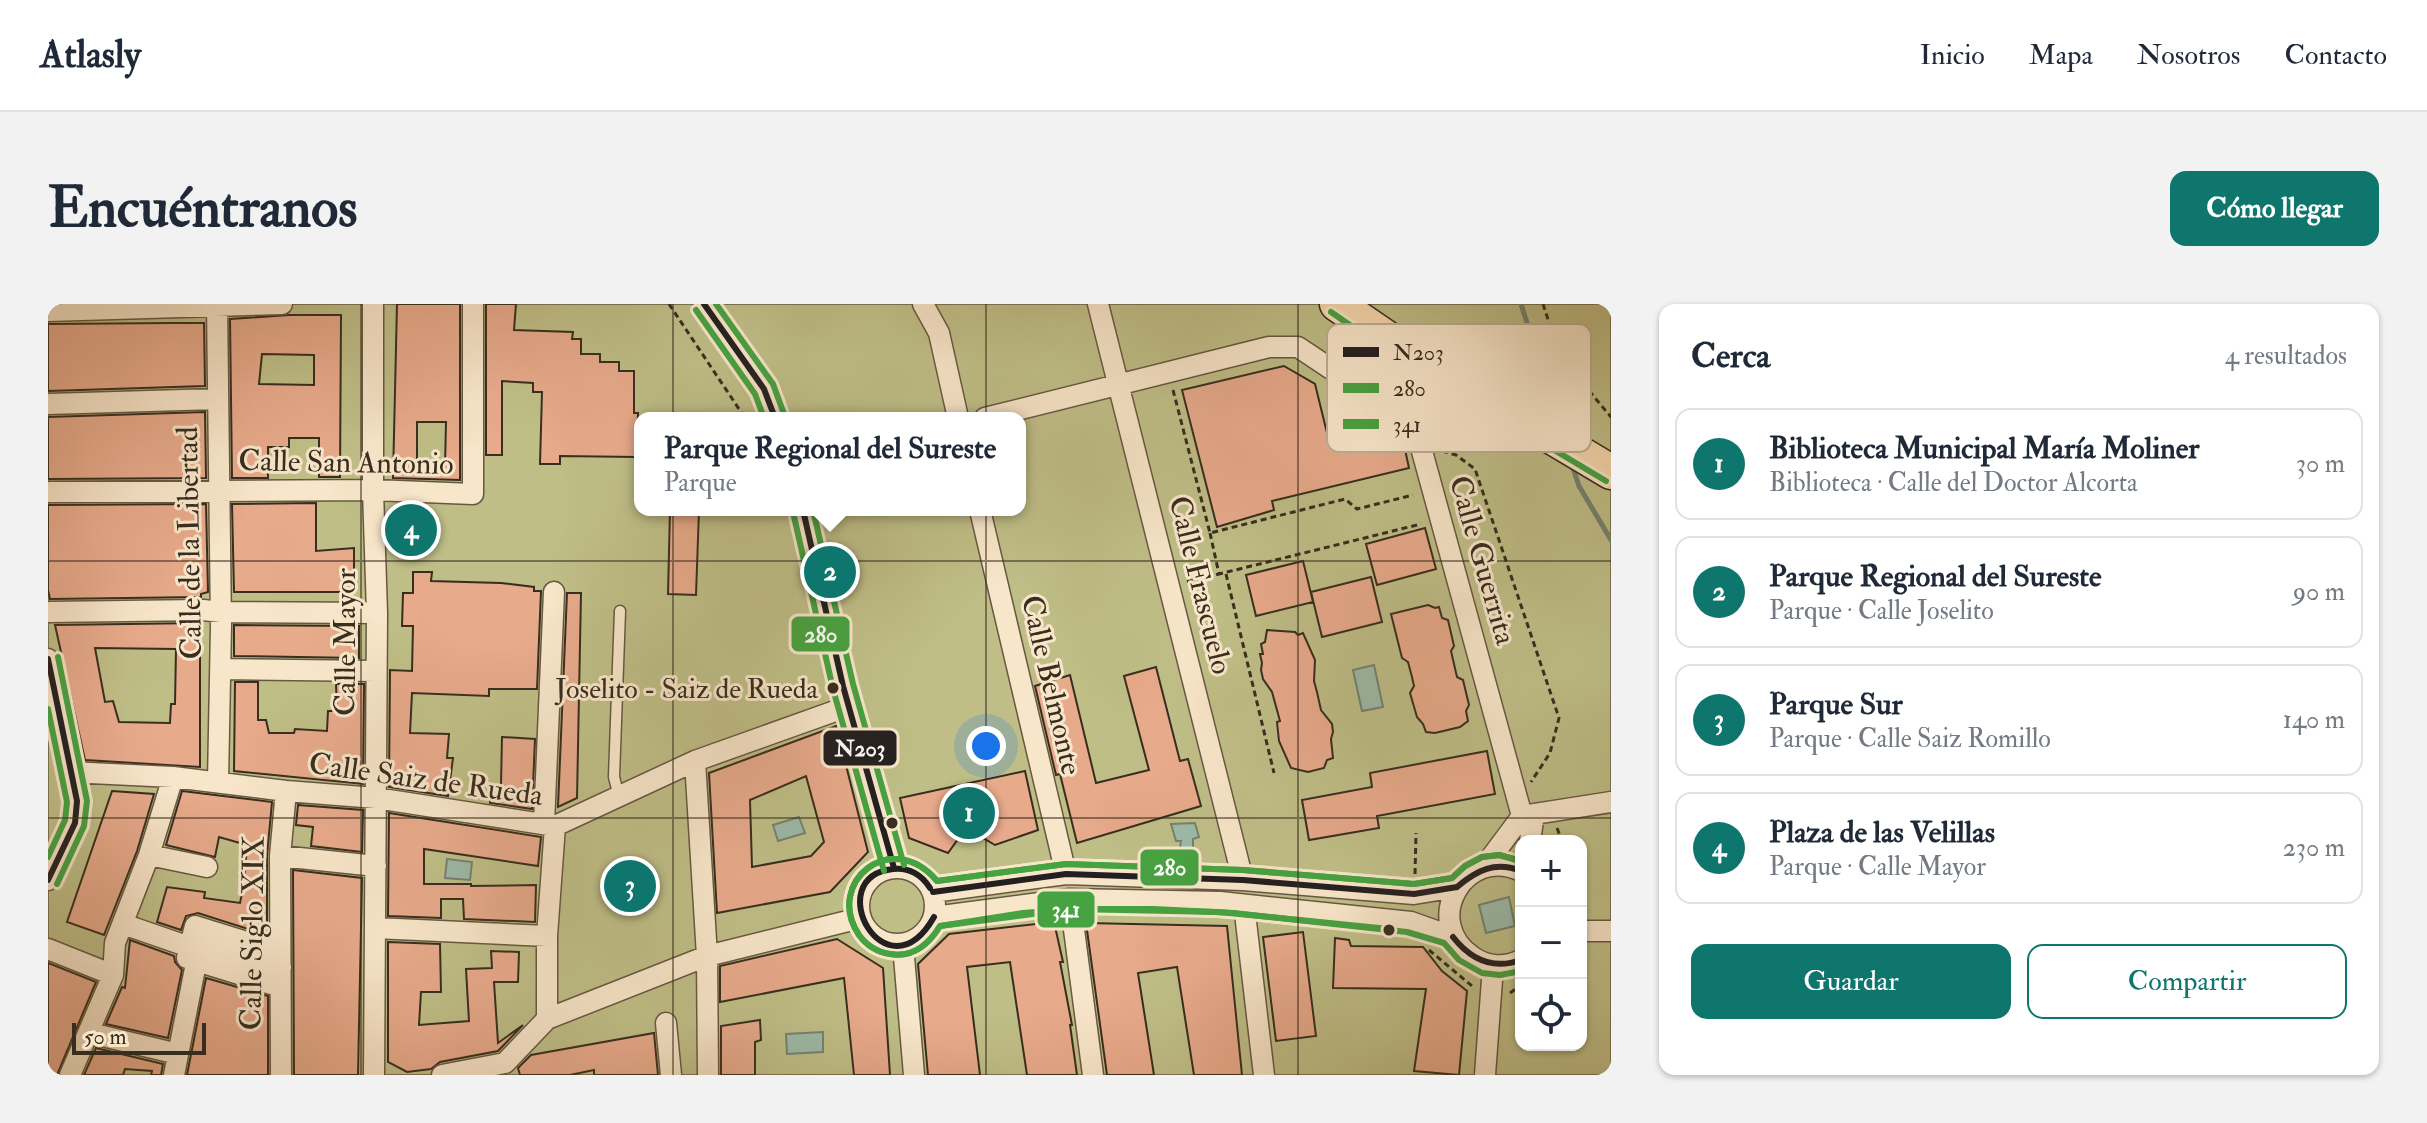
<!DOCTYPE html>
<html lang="es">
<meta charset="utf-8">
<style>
body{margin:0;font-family:"IM FELL Double Pica",serif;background:#f2f2f3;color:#1f2937}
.controls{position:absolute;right:24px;bottom:24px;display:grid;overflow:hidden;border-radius:16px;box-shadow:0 2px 6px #0004}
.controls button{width:72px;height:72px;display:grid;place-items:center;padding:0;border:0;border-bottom:2px solid #e0e1e3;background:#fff;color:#1f2937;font:40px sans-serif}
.scale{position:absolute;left:24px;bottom:20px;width:134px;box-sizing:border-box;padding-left:8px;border:4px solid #382d1f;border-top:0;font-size:22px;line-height:28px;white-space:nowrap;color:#382d1f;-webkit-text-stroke:6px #f8e6ca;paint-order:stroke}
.you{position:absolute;left:938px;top:442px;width:28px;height:28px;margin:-20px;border:6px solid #fff;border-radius:50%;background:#1a73e8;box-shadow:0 0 0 12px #1a73e833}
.badge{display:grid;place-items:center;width:52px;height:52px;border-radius:50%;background:#0f766e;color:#fff;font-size:26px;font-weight:700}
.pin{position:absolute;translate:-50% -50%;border:4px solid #fff;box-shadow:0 2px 8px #0006}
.popup{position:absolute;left:586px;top:108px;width:392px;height:104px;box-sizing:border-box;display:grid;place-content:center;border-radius:16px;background:#fff;filter:drop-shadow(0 2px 6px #0005);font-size:26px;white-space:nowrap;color:#747a83}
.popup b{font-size:30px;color:#1f2937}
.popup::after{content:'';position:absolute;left:50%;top:100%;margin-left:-16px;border:16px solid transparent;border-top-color:#fff}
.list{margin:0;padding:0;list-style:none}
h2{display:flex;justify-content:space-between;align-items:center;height:104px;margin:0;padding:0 32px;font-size:34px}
h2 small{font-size:26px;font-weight:400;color:#747a83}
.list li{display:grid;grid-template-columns:52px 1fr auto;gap:24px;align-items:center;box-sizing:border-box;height:112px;margin:0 16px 16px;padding:0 16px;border:2px solid #e0e1e3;border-radius:16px}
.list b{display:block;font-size:30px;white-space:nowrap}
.list p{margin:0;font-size:26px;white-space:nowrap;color:#747a83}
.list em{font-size:26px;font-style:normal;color:#747a83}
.actions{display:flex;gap:16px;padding:24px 32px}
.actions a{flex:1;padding:18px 0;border:2px solid #0f766e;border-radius:16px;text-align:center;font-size:28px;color:#0f766e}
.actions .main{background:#0f766e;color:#fff}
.icon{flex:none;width:44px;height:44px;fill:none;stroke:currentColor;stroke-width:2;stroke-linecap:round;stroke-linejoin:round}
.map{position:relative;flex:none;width:1563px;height:771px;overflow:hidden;border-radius:16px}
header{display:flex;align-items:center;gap:48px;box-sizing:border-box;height:112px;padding:0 40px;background:#fff;border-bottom:2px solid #e0e1e3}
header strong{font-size:38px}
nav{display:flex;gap:44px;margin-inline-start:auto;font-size:28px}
.intro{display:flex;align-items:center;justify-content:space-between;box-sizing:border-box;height:192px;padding:0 48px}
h1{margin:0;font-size:56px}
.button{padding:20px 36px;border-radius:16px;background:#0f766e;color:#fff;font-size:28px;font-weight:700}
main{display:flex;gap:48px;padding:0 48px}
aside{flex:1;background:#fff;border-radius:16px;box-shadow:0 2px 6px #0004}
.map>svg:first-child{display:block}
</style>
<header>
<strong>Atlasly</strong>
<nav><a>Inicio</a><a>Mapa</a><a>Nosotros</a><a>Contacto</a></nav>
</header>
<div class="intro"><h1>Encuéntranos</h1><a class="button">Cómo llegar</a></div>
<main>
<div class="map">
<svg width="1563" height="771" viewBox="0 0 1563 771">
<rect width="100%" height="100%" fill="#f4d8ad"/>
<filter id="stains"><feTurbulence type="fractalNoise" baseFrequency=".0025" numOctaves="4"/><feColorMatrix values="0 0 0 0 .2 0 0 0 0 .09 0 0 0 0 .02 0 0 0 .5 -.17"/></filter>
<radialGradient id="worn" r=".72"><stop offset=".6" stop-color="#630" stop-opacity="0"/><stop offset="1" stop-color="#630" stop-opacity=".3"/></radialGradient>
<path fill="#bfbe87" stroke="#7c7653" stroke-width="2" fill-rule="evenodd" d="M0 0H1563V771H0ZM592 114H972V206H592ZM1473 537H1533V741H1473Z"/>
<path fill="#9cbaa8" stroke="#748271" stroke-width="2" d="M1326 361 1335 403 1314 407 1305 366Z
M751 513 757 529 730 537 725 521Z
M1147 519 1151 533 1145 535V547L1132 543 1133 537H1128L1123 520Z
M399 555 424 558 422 576 397 574Z
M1461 593 1467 622 1438 629 1431 601Z
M775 728V748L739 750 738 730Z"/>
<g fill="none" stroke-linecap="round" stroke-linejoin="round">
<path stroke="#748271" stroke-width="5" d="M1473 0 1512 121
M1524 161 1531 182 1563 236"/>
</g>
<path fill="#e7aa8b" stroke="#382d1f" stroke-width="2" fill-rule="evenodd" d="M349 0H412V176L345 174ZM369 118H398L397 163 369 162Z
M438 0H468L466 26 525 28 524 35H533V50H552V58H571V67H586V109H590L589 153 512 152V160H492L494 88H485V79L454 77V151H438Z
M241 11H293L292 173H271V134H241V143H220V174H184L182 15ZM214 50 266 51V81L211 80Z
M124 19H156L157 82 0 87V20Z
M1236 62 1267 80 1280 133 1331 120 1355 136 1361 164 1224 197 1226 206 1169 223 1134 86Z
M157 108 158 174 0 175V113Z
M268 199V247L306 244V288H186L184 200Z
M158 200 160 288 153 290V293L2 295 0 286V201Z
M622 206H651L648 291 620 290Z
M1377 224 1388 265 1329 281 1318 240Z
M1255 257 1265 298 1208 312 1198 271Z
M365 268H384L383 277 453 279 486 283V287H493L489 385H441V392L364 389 362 429 401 430 399 454H405L400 492 341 483 342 366 364 367 365 322H354L355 289H365Z
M1323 273 1334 318 1274 333 1263 288Z
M519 289H533L529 494 510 503Z
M1380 301 1387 304 1391 303 1394 314 1400 316 1406 342 1403 347 1409 373 1415 376 1421 401 1418 407 1420 417 1412 423 1387 429 1378 428 1375 420 1369 413 1362 389 1366 382 1364 373 1360 358 1354 354 1343 310Z
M152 319V463L37 456 7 321ZM47 344 128 345 127 400H123L122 419 71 418 65 397 57 398Z
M186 321 311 322V354L186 352Z
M1219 326 1247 328 1250 331 1255 329 1267 356 1266 377 1269 388 1273 406 1284 420 1285 428 1283 435 1285 454 1279 456 1276 464 1260 468 1243 464 1231 437 1229 418 1232 417 1224 388 1215 375 1213 366 1214 359 1212 350H1215L1213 340 1217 338Z
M1108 363 1132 457 1140 455 1153 502 1029 539 1012 470 1008 471 987 382 1022 371 1048 479 1101 466 1076 372Z
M187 378H210V416H218L221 429H246L247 425 279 427 280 407H289L288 380H316L315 480 186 467Z
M788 422 820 548 782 588 669 609 661 469ZM758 472 776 538 763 552 704 563 702 496Z
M454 433 487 435 484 505 442 499 443 488H451L453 480Z
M1439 447 1447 490 1329 512 1331 524 1261 536 1254 496 1324 483 1322 469Z
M977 467 990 526 947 541 918 524 900 549 861 534 852 494Z
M64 487 106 490 89 547 56 631 19 618Z
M134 487 224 498 219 552V631L150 609 138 612 133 626 109 618 119 583 157 588 156 594 192 599 196 580 199 541 171 533 167 553 118 541Z
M250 501 315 506 314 548 263 542 265 523 248 521Z
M341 509 493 533 490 562 376 545V580H423V582L488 581 487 618 416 615 415 595H393V614L340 612Z
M245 566 314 574 310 771H246Z
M1006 618 1015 658H1012L1024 721H1022L1029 771H979L962 658 919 663 932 771H880L870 660 901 630Z
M1038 619 1179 622 1194 771H1146L1129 663 1090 669 1106 771H1059Z
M1255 628 1268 732 1228 737 1215 633Z
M1287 634 1301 636 1303 642 1375 643 1394 667 1419 687 1411 771 1366 767 1378 685 1285 684Z
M789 635 835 664 842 771H806L796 674 672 698V662Z
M82 636 126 652 127 658 134 666 120 734 58 720 74 683 77 684Z
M340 638 392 640 393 688H373L371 721 421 717 418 665 444 664 443 647 471 648 470 678H446L450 739 475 721 450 747 392 758 383 765 359 768 340 758Z
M0 659 48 678 9 771H0Z
M158 674 220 692V771H139Z
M712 716 713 736 707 738V771H673V722Z
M606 729 610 771H546V766L522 771H472L470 764 483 751Z
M48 744 115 760 113 771H103L104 767 77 765 75 771H36Z"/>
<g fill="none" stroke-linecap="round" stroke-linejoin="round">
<g stroke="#675842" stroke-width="13">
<path id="lane" d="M571 493 566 473 572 307"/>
</g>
<g stroke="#675842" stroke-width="23">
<path id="street" d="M169 0 173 322 170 478
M325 0V186L329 309 326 771
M656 0 716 85 727 114
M875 0 891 29 910 114
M1050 0 1195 576
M0 7 234 0
M0 100 169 95
M937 114 1221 43H1250L1352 111 1369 129 1474 512 1436 563
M0 188 325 186 425 190V0
M755 206 795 382 846 564
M932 206 1018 570
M0 308 155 306 173 308 329 309
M0 355 29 497 27 519 0 576
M173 365 328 367
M647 457 659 652 660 771
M21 468 125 473 238 487 328 494 507 522 647 457 801 402
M1474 512 1563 498
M496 520 506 288
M1482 537 1486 510
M101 551 159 563
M232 552 328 562
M811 602a38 38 0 1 1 76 0a38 38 0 1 1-76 0Z
M1473 567C1417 540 1372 618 1425 653 1439 663 1457 664 1473 656
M885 588 1018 570 1195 576 1366 590 1409 583
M1022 595 1045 771
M1196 601 1216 771
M886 613 1022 595 1172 598 1363 618 1405 633
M75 620 150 646
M147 622 224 646 223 680 139 654Z
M327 624 499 632
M1533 627H1563
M855 641 866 771
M0 645 65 671
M499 715V632L507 522
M618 719 623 771
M42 729 130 750
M22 771 65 671 67 639 101 551 125 473
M126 771 152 639 233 663
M233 771 232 552 238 487
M394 771 457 759 499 715 659 652 812 614
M1437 771 1445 662"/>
</g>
<g stroke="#382d1f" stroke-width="37">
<path id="primary" d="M1289 0 1340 35 1563 168"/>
</g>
<path stroke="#382d1f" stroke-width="3" stroke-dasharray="6 4" stroke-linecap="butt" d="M621 0 697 114
M1495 0 1512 52 1563 113
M1125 86 1162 229 1297 195 1309 205 1365 191
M1394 147 1408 151 1427 165 1511 414 1502 449 1483 478
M1162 229 1171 270 1373 220
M1178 270 1226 469
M1139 278 1171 270
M1509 524 1514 537
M1367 570 1368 529
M1533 591 1538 607
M1381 646 1424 682
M1462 689 1473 681"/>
<use href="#lane" stroke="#f8e6ca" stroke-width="10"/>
<use href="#street" stroke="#f8e6ca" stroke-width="20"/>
<use href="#primary" stroke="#f4d8ad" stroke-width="34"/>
<g stroke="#f8e6ca" stroke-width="12">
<path id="bus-1" d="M656 0 716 85 727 114
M755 206 795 382 846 564
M0 355 29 497 27 519 0 576
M1409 583C1429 566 1447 557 1473 567
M882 584C874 571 861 563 845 565 771 573 838 697 886 613
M885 588 1018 570 1195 576 1366 590 1409 583
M1405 633C1423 656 1445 666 1473 656"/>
</g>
<g stroke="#f8e6ca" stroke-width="12">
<path id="bus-2" d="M648 6 707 90 716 114
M1283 8 1335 44 1558 177
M745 208 785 385 836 567
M0 405 19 498 17 516 0 553
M1473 557 1451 551 1434 553 1417 562 1404 574 1366 580 1195 566 1018 560 889 577C843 523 776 579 811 631 819 642 829 648 842 650 865 654 881 640 892 622L975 609 1025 605H1106L1186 609 1359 628 1396 639 1411 656 1434 669 1452 671 1473 667"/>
</g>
<g stroke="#f8e6ca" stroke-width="12">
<path id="bus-3" d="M668 0 725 80 736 110
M765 206 805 380 856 561
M9 580 36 522 39 497 10 353
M1341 625 1171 608 1023 605 892 622C881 640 865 654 842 650 829 648 819 642 811 631 776 579 843 523 889 577L1018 560 1195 566 1366 580 1404 574 1417 562 1434 553 1451 551 1473 557"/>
</g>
<use href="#bus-1" stroke="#231f20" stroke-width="6"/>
<use href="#bus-2" stroke="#47a241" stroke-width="6"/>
<use href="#bus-3" stroke="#47a241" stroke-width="6"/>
</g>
<path fill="none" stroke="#382d1f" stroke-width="2" stroke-opacity="0.55" d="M313 0V771M625 0V771M938 0V771M1250 0V771M0 257H1563M0 514H1563"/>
<g fill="#382d1f" stroke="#f8e6ca" stroke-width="3">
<circle cx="785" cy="384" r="7"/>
<circle cx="844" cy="519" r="7"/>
<circle cx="1341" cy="626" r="7"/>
</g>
<g text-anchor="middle" stroke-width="6" stroke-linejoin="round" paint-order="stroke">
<g font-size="28" fill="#382d1f" stroke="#f8e6ca" text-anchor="end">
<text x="770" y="394">Joselito - Saiz de Rueda</text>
</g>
<g font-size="30" fill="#382d1f" stroke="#f8e6ca">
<text transform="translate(298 158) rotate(1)" y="10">Calle San Antonio</text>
<text transform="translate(141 239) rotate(-91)" y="10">Calle de la Libertad</text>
<text transform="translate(1435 256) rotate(74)" y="10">Calle Guerrita</text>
<text transform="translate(1153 281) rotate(76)" y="10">Calle Frascuelo</text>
<text transform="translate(297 338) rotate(-90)" y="10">Calle Mayor</text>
<text transform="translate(1004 381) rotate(77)" y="10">Calle Belmonte</text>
<text transform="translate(378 475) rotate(8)" y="10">Calle Saiz de Rueda</text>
<text transform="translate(204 629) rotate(-89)" y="10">Calle Siglo XIX</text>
</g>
</g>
<rect x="1279" y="20" width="264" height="128" rx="12" fill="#f8e6ca" stroke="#beae97" stroke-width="2"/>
<rect x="1295" y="43" width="36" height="10" fill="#231f20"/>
<rect x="1295" y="79" width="36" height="10" fill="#47a241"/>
<rect x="1295" y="115" width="36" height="10" fill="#47a241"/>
<g font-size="22" fill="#382d1f">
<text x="1345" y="56">N203</text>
<text x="1345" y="92">280</text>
<text x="1345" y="128">341</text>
</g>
<g stroke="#f8e6ca" stroke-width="3">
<rect x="742" y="311" width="61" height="38" rx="8" fill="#47a241"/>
<rect x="774" y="425" width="76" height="38" rx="8" fill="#231f20"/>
<rect x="1091" y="544" width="61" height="39" rx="8" fill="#47a241"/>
<rect x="988" y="586" width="60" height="39" rx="8" fill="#47a241"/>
</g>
<g font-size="22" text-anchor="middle" font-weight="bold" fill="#fff">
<text x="773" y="338">280</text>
<text x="812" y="452">N203</text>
<text x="1122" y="571">280</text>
<text x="1018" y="613">341</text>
</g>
<rect width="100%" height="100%" filter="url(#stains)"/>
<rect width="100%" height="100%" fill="url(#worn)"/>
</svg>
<div class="controls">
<button>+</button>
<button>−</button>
<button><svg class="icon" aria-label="locate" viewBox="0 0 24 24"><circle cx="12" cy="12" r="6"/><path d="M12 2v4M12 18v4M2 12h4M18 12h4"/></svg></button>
</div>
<div class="scale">50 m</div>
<div class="you"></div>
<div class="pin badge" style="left:921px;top:509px">1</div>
<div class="pin badge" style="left:782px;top:268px">2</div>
<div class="popup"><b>Parque Regional del Sureste</b>Parque</div>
<div class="pin badge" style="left:582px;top:582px">3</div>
<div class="pin badge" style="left:363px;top:226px">4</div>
</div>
<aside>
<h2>Cerca<small>4 resultados</small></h2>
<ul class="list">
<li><span class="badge">1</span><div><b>Biblioteca Municipal María Moliner</b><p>Biblioteca · Calle del Doctor Alcorta</p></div><em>30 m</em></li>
<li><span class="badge">2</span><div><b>Parque Regional del Sureste</b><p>Parque · Calle Joselito</p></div><em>90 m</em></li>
<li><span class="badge">3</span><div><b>Parque Sur</b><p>Parque · Calle Saiz Romillo</p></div><em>140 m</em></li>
<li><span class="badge">4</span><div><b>Plaza de las Velillas</b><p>Parque · Calle Mayor</p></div><em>230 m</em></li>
</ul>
<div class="actions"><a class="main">Guardar</a><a>Compartir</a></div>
</aside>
</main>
